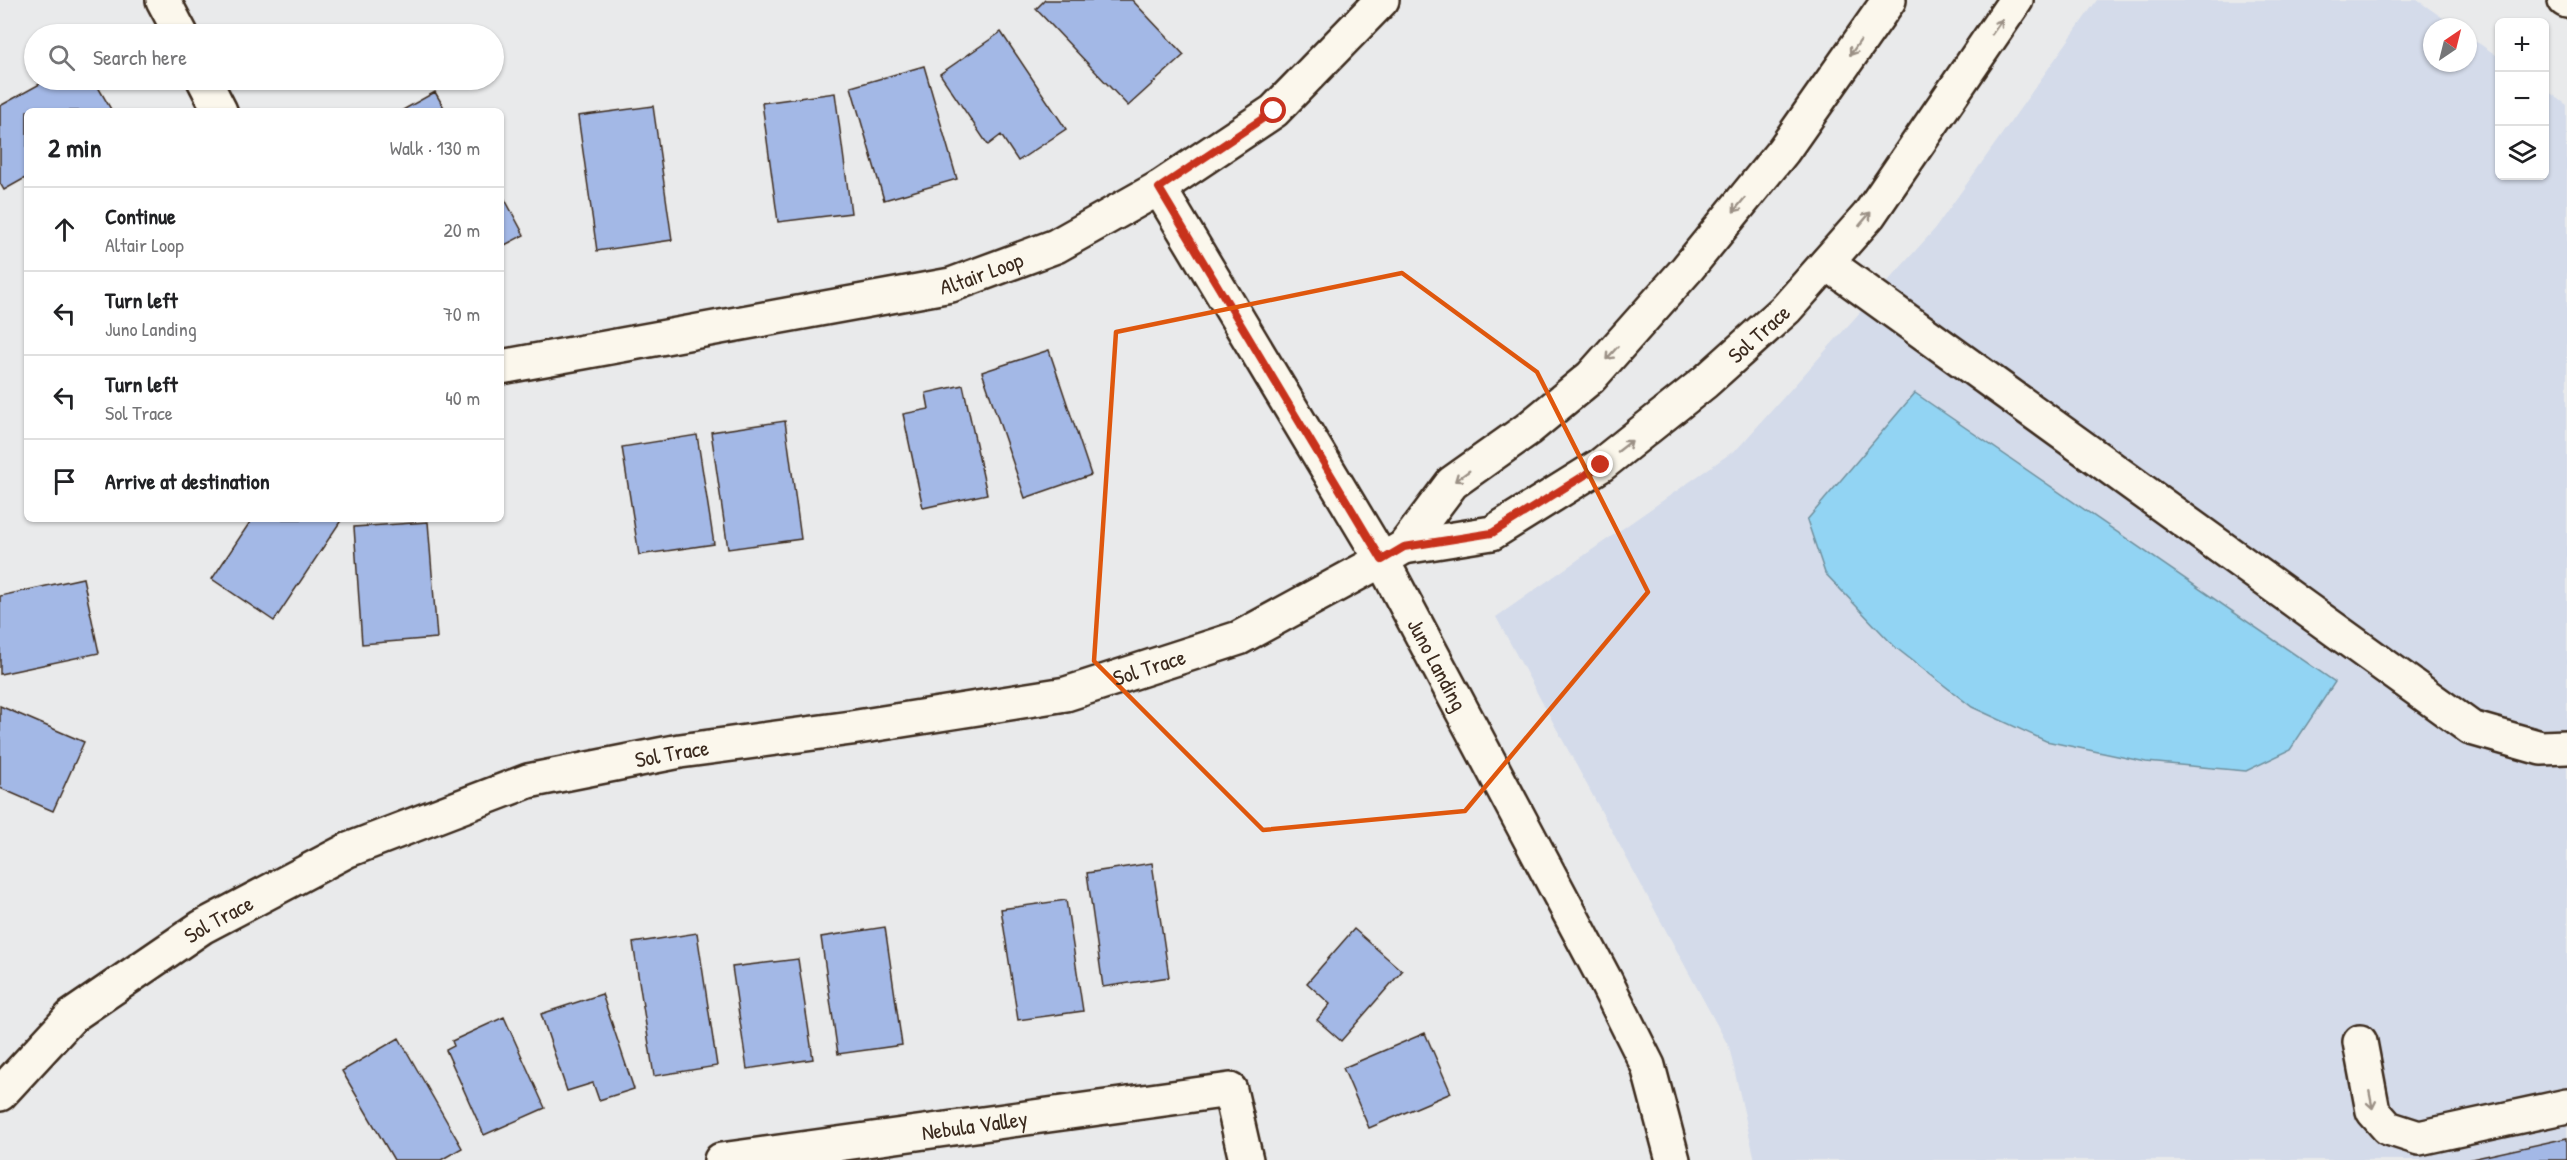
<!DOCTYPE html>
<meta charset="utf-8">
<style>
body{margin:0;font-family:"Patrick Hand",sans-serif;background:#f2f2f2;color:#202124}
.controls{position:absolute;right:18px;top:18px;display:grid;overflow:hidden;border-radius:9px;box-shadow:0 2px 4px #0004}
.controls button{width:54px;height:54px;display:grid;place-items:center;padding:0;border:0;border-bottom:2px solid #e0e0e0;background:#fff;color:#202124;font:30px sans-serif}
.compass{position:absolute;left:2423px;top:18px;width:54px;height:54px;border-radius:50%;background:#fff;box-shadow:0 2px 4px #0004;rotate:35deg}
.stop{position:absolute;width:18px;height:18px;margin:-14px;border:4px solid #c8321e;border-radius:50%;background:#fff}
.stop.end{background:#c8321e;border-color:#fff;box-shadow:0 2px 6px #0008}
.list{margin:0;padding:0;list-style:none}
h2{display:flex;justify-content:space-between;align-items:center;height:78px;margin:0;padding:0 24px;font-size:26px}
h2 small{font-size:20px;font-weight:400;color:#757577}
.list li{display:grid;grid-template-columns:39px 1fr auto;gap:18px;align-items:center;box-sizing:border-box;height:84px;padding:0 24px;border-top:2px solid #e0e0e0}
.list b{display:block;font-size:22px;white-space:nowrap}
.list p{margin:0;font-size:20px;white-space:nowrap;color:#757577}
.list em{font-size:20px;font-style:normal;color:#757577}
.icon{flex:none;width:33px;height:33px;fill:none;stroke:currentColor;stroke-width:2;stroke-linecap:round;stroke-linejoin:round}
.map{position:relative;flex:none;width:2567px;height:1160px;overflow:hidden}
.search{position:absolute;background:#fff;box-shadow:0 2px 4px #0004;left:24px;top:24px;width:480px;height:66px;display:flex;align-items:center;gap:15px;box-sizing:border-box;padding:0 21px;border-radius:33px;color:#757577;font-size:22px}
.panel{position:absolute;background:#fff;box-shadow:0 2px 4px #0004;left:24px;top:108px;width:480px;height:414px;border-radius:9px}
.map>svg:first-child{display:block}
</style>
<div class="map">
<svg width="2567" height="1160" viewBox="0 0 2567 1160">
<rect width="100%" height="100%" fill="#e9eaeb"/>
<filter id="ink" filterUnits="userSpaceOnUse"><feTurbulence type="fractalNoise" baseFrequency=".0167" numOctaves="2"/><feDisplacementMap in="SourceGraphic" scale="12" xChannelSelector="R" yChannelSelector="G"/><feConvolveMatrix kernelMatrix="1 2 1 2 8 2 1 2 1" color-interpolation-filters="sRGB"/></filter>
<g filter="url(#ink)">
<path fill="#d4dbea" d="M2097 0H2417L2456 27H2432V63H2468V36L2499 57 2500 176H2544L2545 89 2567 105V1160H1755L1729 1047 1496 617 1738 448 1934 230Z"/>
<path fill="#92d4f3" stroke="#6f909e" stroke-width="1.5" d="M1915 393 2335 682 2290 750 2246 771 2146 762 2046 741 1972 707 1895 647 1825 573 1807 520Z"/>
<path fill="#a3b8e6" stroke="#3b2a1e" stroke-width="1.5" d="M1045 0H1132L1184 55 1128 106 1036 9Z
M1001 32 1066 129 1018 161 1001 135 988 145 940 74Z
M924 66 957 179 884 200 851 87Z
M47 80H94L112 111H27V177L4 190 0 183V106Z
M435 92 446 111H401Z
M835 93 851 213 778 222 762 103Z
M653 106 672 240 597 251 578 116Z
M501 192 524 235 501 247Z
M1049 350 1091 475 1025 498 982 372Z
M963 385 987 494 923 508 903 414 929 409 926 393Z
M785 421 801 539 728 549 711 432Z
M697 435 714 544 639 555 622 447Z
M252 519H342L274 621 212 579Z
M428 522 437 638 362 644 354 527Z
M83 578 99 653 0 674V596Z
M0 706 84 742 53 811 0 788Z
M1152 863 1169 977 1103 987 1087 873Z
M1066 900 1083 1011 1018 1020 1001 909Z
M885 927 902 1045 838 1054 821 937Z
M1354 929 1402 971 1341 1041 1317 1020 1330 1004 1307 983Z
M697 933 717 1066 654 1076 633 943Z
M798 959 813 1059 747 1069 732 967Z
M602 994 634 1089 599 1100 593 1083 567 1091 541 1014Z
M504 1017 545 1108 484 1135 446 1050 454 1046 452 1041Z
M1425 1033 1451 1093 1369 1128 1343 1068Z
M399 1038 462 1148 441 1160H394L342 1071Z
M2567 1138V1160H2467Z"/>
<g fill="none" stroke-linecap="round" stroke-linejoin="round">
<g stroke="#3b2a1e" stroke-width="38">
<g id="minor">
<path d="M163 0 181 34"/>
<path d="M2565 0 2567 1"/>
<path d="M204 80 220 111"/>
<path id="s1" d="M1159 188 1382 560 1604 978 1648 1066 1673 1160"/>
<path d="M1827 263 2471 728 2541 748 2567 747"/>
<path id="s2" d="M501 367 951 285 1056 246 1159 188 1274 111 1382 0"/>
<path id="s3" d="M1404 547 1492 533 1601 465 1705 382 1786 309 1869 215 2016 0"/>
<path d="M2360 1042 2373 1111 2388 1128 2419 1138 2567 1106"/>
<path id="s4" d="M0 1094 72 1016 202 927 348 850 528 781 680 751 851 728 1066 694 1239 638 1382 560 1404 547 1452 483 1528 429 1591 377 1687 269 1783 151 1889 0"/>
<path id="s5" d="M721 1160 1230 1090 1246 1160"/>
</g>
</g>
<use href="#minor" stroke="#fbf7ec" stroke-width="33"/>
</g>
<defs><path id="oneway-shaft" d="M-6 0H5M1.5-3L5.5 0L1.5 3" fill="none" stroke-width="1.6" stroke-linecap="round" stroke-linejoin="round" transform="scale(1.5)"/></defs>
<g stroke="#9b9085">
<use href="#oneway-shaft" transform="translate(1997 27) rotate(-55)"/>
<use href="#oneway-shaft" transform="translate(1855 48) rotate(125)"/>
<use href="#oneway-shaft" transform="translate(1739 205) rotate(129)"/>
<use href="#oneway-shaft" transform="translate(1865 219) rotate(-50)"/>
<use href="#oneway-shaft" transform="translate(1612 353) rotate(132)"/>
<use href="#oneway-shaft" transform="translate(1625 446) rotate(-38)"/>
<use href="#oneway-shaft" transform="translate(1462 476) rotate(144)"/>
<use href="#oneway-shaft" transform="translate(2371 1100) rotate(79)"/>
</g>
</g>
<g fill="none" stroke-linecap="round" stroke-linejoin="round" filter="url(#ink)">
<path stroke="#c8321e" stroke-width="8" d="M1274 111 1159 188 1382 560 1404 547 1492 533 1601 465"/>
</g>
<path fill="none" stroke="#df570d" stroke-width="4.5" stroke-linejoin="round" d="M1402 273 1537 372 1648 592 1465 811 1263 830 1094 661 1116 332Z"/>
<g text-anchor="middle" stroke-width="5" stroke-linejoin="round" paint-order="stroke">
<g font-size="22" fill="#3b2a1e" stroke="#fbf7ec">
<text dy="8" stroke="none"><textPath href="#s2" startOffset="490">Altair Loop</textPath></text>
<text dy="8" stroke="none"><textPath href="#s3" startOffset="423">Sol Trace</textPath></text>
<text dy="8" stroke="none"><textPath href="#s1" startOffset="552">Juno Landing</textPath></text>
<text dy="8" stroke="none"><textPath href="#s4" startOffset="1254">Sol Trace</textPath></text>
<text dy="8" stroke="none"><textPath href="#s4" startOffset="768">Sol Trace</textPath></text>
<text dy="8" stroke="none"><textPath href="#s4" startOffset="282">Sol Trace</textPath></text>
<text dy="8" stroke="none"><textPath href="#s5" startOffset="256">Nebula Valley</textPath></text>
</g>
</g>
</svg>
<div class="controls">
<button>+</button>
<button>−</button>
<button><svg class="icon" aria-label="layers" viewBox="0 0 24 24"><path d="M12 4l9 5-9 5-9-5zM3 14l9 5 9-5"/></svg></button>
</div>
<svg class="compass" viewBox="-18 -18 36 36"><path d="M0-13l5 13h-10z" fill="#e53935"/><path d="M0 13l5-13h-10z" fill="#757577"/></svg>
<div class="stop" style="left:1274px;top:111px"></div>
<div class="stop end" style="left:1601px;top:465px"></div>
<div class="search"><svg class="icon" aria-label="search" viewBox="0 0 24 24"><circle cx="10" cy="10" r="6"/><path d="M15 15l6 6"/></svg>Search here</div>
<section class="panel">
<h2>2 min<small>Walk · 130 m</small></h2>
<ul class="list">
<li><svg class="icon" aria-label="ahead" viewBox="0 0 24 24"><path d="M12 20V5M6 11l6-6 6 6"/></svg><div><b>Continue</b><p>Altair Loop</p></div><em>20 m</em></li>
<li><svg class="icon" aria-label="left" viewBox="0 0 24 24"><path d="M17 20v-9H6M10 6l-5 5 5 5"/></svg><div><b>Turn left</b><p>Juno Landing</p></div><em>70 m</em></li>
<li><svg class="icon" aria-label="left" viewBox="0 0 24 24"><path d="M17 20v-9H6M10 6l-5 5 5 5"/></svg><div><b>Turn left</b><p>Sol Trace</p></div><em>40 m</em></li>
<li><svg class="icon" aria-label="arrive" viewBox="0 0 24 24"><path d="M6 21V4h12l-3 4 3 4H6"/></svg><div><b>Arrive at destination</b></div></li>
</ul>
</section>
</div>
